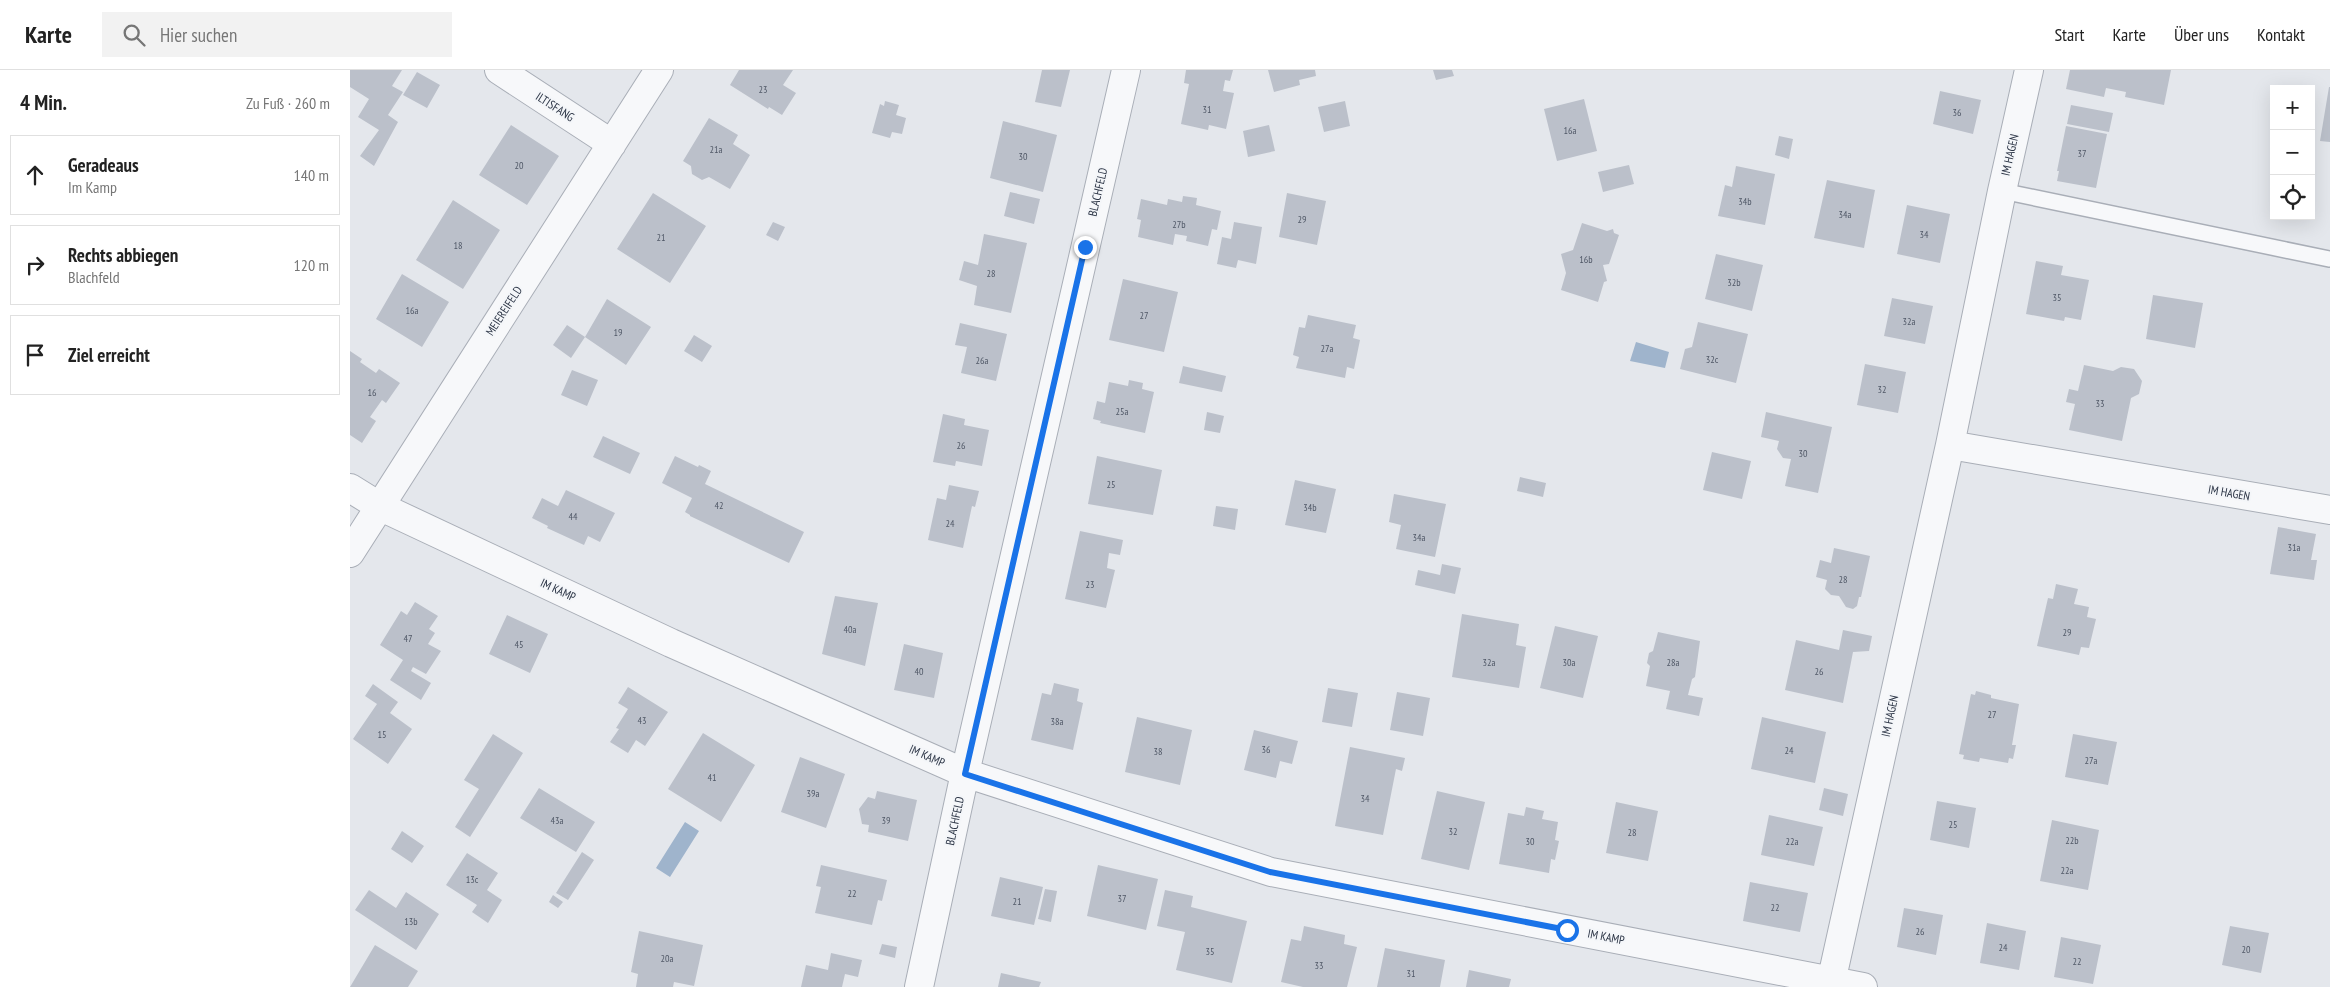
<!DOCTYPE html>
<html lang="de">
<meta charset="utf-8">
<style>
body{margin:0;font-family:"PT Sans Narrow",sans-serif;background:#f2f2f2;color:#222}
.controls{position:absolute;right:15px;top:15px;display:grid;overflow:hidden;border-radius:0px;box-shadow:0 5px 20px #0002}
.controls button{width:45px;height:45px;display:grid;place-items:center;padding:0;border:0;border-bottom:1px solid #e0e0e0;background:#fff;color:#222;font:25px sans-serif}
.stop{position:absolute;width:15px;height:15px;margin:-11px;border:4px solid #1a73e8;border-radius:50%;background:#fff}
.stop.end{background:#1a73e8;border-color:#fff;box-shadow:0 1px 5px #0008}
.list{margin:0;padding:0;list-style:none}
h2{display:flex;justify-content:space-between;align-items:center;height:65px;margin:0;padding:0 20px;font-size:21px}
h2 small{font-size:16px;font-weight:400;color:#767676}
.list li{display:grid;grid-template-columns:32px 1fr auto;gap:15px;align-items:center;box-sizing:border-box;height:80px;margin:0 10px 10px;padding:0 10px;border:1px solid #e0e0e0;border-radius:0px}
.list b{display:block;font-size:19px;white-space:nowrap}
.list p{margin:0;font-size:16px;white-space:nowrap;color:#767676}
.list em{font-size:16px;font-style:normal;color:#767676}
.icon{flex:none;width:28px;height:28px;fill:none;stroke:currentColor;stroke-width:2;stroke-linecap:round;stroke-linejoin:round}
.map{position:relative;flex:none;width:1980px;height:917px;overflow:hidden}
header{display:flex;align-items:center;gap:30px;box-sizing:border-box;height:70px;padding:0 25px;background:#fff;border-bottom:1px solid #e0e0e0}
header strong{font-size:24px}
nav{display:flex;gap:28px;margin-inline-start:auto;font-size:18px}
.search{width:350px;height:45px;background:#f2f2f2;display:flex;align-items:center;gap:12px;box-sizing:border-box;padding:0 18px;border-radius:0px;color:#767676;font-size:19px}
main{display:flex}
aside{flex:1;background:#fff}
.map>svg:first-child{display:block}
</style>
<header>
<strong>Karte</strong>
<div class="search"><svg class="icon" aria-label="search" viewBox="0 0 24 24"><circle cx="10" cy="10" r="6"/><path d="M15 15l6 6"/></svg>Hier suchen</div>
<nav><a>Start</a><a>Karte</a><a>Über uns</a><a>Kontakt</a></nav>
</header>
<main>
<aside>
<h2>4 Min.<small>Zu Fuß · 260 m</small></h2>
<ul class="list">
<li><svg class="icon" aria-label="ahead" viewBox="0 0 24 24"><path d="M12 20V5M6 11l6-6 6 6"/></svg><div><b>Geradeaus</b><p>Im Kamp</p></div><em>140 m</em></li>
<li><svg class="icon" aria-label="right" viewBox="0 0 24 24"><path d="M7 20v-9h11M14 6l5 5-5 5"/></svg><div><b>Rechts abbiegen</b><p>Blachfeld</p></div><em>120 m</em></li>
<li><svg class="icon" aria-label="arrive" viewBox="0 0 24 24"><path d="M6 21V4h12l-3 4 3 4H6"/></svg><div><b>Ziel erreicht</b></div></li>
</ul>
</aside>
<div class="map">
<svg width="1980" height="917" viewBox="0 0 1980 917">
<rect width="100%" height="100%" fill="#e4e7ec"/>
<path fill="#9fb4cc" d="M1286 272 1319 282 1315 298 1280 291Z
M335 752 349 761 320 807 306 798Z"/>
<path fill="#bbc0ca" d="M0 0H52L42 16 53 22 38 45 48 52 24 96 10 86 29 60 8 47 19 29 0 17Z
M389 0H443L433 15 446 23 432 45 419 37 418 39 380 15Z
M692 0H720L711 37 685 32Z
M836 0H883L880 11 875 10 873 21 884 23 876 59 859 55 858 60 831 54 839 14 834 13Z
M918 0H965L966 6 949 10 950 15 924 22Z
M1083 0H1102L1104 6 1086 10Z
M1720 0H1821L1814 35 1775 27 1776 22 1756 18 1754 27 1716 19Z
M67 2 90 15 77 38 53 25Z
M1979 17H1980V72L1970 71Z
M1590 21 1631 30 1623 64 1583 54Z
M1234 29 1247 81 1207 91 1194 39Z
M535 31 549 35 546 45 556 48 552 64 542 62 540 68 522 63 530 34 534 36Z
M995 31 1000 56 974 62 968 37Z
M1721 35 1763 43 1759 62 1717 54Z
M359 48 388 65 383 74 400 85 380 119 359 107 352 110 342 104 341 96 333 91Z
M653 51 707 65 693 122 640 108Z
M161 55 209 86 177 135 129 105Z
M919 55 925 81 898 87 893 61Z
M1716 56 1757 64 1746 118 1707 111 1709 101H1707Z
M1429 66 1443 69 1439 89 1425 85Z
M1279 95 1284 114 1253 122 1248 102Z
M1386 96 1425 104 1415 155 1368 146 1375 115 1382 117Z
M1477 110 1525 120 1514 178 1464 168Z
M660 122 690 129 684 154 654 146Z
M303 123 356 156 320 213 267 179Z
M937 123 976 131 967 175 929 167Z
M833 126 847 128 846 135 871 141 867 160 862 159 858 176 836 171 837 166 825 164 823 175 788 167 791 150 787 149 791 129 817 135 818 129 832 132Z
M103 130 150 160 113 219 66 190Z
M1557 135 1600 144 1590 193 1547 184Z
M423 152 435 157 428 171 416 165Z
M884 152 912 157 906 194 888 190 886 198 867 194 872 167 881 169Z
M1232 153 1257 161 1263 159 1264 163 1269 165 1259 194 1253 195 1257 211 1254 212 1248 232 1211 220 1216 203 1211 184 1223 180Z
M634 164 677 173 661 243 624 235 627 216 609 210 614 191 628 195Z
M1366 184 1413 195 1402 241 1355 229Z
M1686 191 1713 196 1711 205 1739 210 1731 250 1715 247 1714 251 1676 244Z
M52 204 99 232 72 277 26 249Z
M773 209 828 222 814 282 759 270Z
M1803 225 1853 233 1845 278 1796 269Z
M1542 228 1583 236 1575 274 1534 266Z
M257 229 301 257 276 295 235 267Z
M958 245 1006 255 1003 268 1010 270 1004 299 997 297 995 308 946 298 949 287 943 285 949 257 955 258Z
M1348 252 1398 264 1386 313 1330 299 1335 279 1342 277Z
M610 253 657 264 646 311 611 303 617 277 605 275Z
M217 255 235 267 221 288 203 275Z
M344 265 362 276 352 292 334 281Z
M0 281 12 289 10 292 26 303 29 299 50 313 36 333 32 330 20 347 26 351 12 373 0 365Z
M1515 294 1556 302 1548 343 1507 335Z
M1734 295 1763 301 1771 297 1784 299 1792 311 1789 324 1781 328 1772 371 1719 360 1725 334 1716 332 1719 319 1728 321Z
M833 296 876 306 872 322 829 313Z
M222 300 248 310 237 336 211 325Z
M779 310 793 313 792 319 804 322 795 363 750 353 751 351 743 349 747 331 755 333 759 312 778 316Z
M857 342 874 346 870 363 854 360Z
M1416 342 1482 357 1468 423 1435 416 1441 389 1433 388 1427 379 1429 371 1411 367Z
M593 344 615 349 614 355 639 360 632 396 606 391 605 396 583 392Z
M253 366 290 383 280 404 243 387Z
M1362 382 1401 391 1392 429 1353 420Z
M325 386 348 397 349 395 361 401 355 414 454 462 439 493 340 446V445L335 442 342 428 312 413Z
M747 386 812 400 803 445 738 434Z
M1170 407 1196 413 1193 427 1167 421Z
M945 410 986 419 976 463 935 455Z
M599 415 629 421 625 437 622 436 613 478 578 470 587 428 596 430Z
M216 420 265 443 250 472 238 466 234 475 197 458 198 456 182 448 192 428 208 436Z
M1044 424 1096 434 1085 487 1046 479 1051 455 1039 452Z
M866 436 888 439 885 460 863 456Z
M1928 457 1966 464 1961 490H1967L1964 510 1920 504Z
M730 461 773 470 770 485 759 483 757 498 765 500 756 538 715 529Z
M1484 478 1520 486 1511 527H1509L1507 536 1503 539 1496 537 1489 526 1481 525 1475 519 1477 510 1466 507 1470 490 1481 493Z
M1092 494 1111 498 1105 524 1065 515 1068 500 1090 505Z
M1706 514 1728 519 1724 534 1739 537 1737 547 1746 549 1739 578 1731 577 1729 585 1687 576 1698 528 1703 529Z
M485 526 528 533 515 596 472 584Z
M65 532 88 546 79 559 85 563 78 574 91 581 76 604 63 597 61 601 81 613 71 630 40 610 53 590 30 575 51 541 57 545Z
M1112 544 1169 554 1166 575 1176 577 1169 618 1102 607Z
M157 545 198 564 180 603 139 584Z
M1205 556 1248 566 1233 628 1190 618Z
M1493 560 1522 566 1519 581 1503 582 1493 633 1435 620 1446 570 1489 580Z
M1308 562 1350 571 1345 607 1342 609 1338 625 1353 628 1349 646 1316 639 1320 621 1296 616 1300 596 1297 593 1299 583 1303 581Z
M554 574 593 583 584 628 544 620Z
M704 613 729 619 727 631 733 633 723 680 681 670 692 623 701 625Z
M23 614 48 632 40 643 62 659 38 694 3 669 27 634 15 626Z
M278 617 318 642 295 676 286 670 278 683 260 672 269 659 266 658 278 639 268 633Z
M978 618 1008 623 1002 657 972 652Z
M1626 621 1641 625V628L1669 634 1662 675H1666L1663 689 1659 688 1658 693 1630 688 1629 692 1613 689 1614 685 1609 684 1621 624 1625 625Z
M1047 622 1080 628 1073 666 1040 660Z
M787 647 842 660 830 715 775 702Z
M1412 647 1476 662 1465 713 1401 699Z
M904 660 948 671 942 694 930 691 926 708 894 700Z
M353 663 405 695 371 752 318 719Z
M143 664 173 683 120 767 105 757 129 719 114 710Z
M1723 664 1767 672 1758 715 1715 707Z
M1000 677 1055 688 1052 701 1046 699 1033 765 985 756Z
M450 687 495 704 476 758 431 742Z
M189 718 245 752 226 782 170 748Z
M1474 718 1498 724 1493 746 1469 740Z
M527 721 567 730 558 771 518 762 519 755 512 754 509 739 518 727 525 729Z
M1087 721 1135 732 1119 800 1071 789Z
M1587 731 1626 738 1619 778 1580 770Z
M1266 732 1308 741 1298 791 1256 783Z
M1176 737 1194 741 1192 749 1208 752 1205 770 1209 771 1205 790 1201 789 1199 803 1149 794 1158 743 1174 746Z
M1419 745 1473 757 1464 796 1411 785Z
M1702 750 1749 760 1738 820 1690 811Z
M52 761 74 776 62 793 41 779Z
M232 782 244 790 218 830 206 823Z
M117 783 148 803 137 820 152 830 138 853 122 842 127 835 96 815Z
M471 795 537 810 532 831 528 830 522 855 465 843 471 817 466 816Z
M748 795 808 809 796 860 737 846Z
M650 807 693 817 684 855 641 846Z
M1400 812 1458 823 1450 862 1393 851Z
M695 819 707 821 701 852 688 849Z
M19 820 46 838 56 822 89 844 66 880 5 840Z
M815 820 843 826 841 837 897 851 882 913 826 900 835 862 807 856Z
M203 825 213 832 208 838 199 832Z
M1554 838 1593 845 1586 885 1547 877Z
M1637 853 1676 861 1669 900 1630 893Z
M954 856 995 865 994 874 1007 877 997 917H953L931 912 941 869 951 871Z
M1880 856 1919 863 1911 903 1872 895Z
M289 861 353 875 344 916 324 912 323 917H286L288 904 281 902Z
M1711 867 1751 875 1743 914 1704 907Z
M532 874 547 877 545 888 529 884Z
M25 875 68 901 58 917H0Z
M1035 878 1095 890 1090 917H1027Z
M481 883 512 890 508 907 495 904 492 917H451L456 895 478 900Z
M1119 900 1161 909 1159 917H1116Z
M651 903 691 912 689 917H648Z"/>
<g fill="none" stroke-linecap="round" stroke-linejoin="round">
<g stroke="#a9aeb7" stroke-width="18">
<path id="lane" d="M1652 121 1979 189"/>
</g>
<g stroke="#a9aeb7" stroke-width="30">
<path id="street" d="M149 0 262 74
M1600 375 1980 440
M0 418 29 436 321 573 615 703 921 802 1513 917
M0 483 309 0
M569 917 615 703 776 0
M1480 917 1600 375 1652 121 1679 0"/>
</g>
<use href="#lane" stroke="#f7f8fa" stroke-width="15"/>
<use href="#street" stroke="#f7f8fa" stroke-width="28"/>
</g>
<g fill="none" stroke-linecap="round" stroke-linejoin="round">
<path stroke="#1a73e8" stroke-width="6" d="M735 177 615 704 920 802 1217 860"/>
</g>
<g text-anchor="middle" stroke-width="4" stroke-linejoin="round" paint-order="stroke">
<g font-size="10" fill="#4f5766">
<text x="413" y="23">23</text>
<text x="857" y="43">31</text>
<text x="1607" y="46">36</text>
<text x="1220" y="64">16a</text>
<text x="366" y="83">21a</text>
<text x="1732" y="87">37</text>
<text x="673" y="90">30</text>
<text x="169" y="99">20</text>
<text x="1395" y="135">34b</text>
<text x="1495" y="148">34a</text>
<text x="952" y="153">29</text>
<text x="829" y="158">27b</text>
<text x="1574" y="168">34</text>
<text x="311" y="171">21</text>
<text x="108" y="179">18</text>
<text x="1236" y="193">16b</text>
<text x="641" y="207">28</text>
<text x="1384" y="216">32b</text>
<text x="1707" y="231">35</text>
<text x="62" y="244">16a</text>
<text x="794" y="249">27</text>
<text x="1559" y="255">32a</text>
<text x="268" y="266">19</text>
<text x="977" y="282">27a</text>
<text x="1362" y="293">32c</text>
<text x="632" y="294">26a</text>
<text x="1532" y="323">32</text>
<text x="22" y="326">16</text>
<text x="1750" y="337">33</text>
<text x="772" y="345">25a</text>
<text x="611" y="379">26</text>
<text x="1453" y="387">30</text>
<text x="761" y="418">25</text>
<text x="369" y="439">42</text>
<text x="960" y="441">34b</text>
<text x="223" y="450">44</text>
<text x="600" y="457">24</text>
<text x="1069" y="471">34a</text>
<text x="1944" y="481">31a</text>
<text x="1493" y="513">28</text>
<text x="740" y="518">23</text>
<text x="500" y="563">40a</text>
<text x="1717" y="566">29</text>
<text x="58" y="572">47</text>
<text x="169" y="578">45</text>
<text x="1139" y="596">32a</text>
<text x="1219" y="596">30a</text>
<text x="1323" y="596">28a</text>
<text x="569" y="605">40</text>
<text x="1469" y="605">26</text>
<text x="1642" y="648">27</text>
<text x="292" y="654">43</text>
<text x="707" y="655">38a</text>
<text x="32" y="668">15</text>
<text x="916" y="683">36</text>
<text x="1439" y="684">24</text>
<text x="808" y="685">38</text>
<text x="1741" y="694">27a</text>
<text x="362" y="711">41</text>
<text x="463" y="727">39a</text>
<text x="1015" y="732">34</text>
<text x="207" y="754">43a</text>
<text x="536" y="754">39</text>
<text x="1603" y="758">25</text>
<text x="1103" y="765">32</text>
<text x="1282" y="766">28</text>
<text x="1722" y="774">22b</text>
<text x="1180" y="775">30</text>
<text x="1442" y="775">22a</text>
<text x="1717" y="804">22a</text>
<text x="122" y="813">13c</text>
<text x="502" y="827">22</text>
<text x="772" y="832">37</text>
<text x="667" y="835">21</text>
<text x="1425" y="841">22</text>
<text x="61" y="855">13b</text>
<text x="1570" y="865">26</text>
<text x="1653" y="881">24</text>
<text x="1896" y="883">20</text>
<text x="860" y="885">35</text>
<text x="317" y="892">20a</text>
<text x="1727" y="895">22</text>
<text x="969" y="899">33</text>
<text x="1061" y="907">31</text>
</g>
<g font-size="12" fill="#2b3445" stroke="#f4f6f9">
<text transform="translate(205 37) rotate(33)" y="4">ILTISFANG</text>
<text transform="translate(1660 85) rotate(-77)" y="4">IM HAGEN</text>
<text transform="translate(748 122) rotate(-77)" y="4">BLACHFELD</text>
<text transform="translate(154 241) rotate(-57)" y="4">MEIEREIFELD</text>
<text transform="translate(1879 423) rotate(10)" y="4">IM HAGEN</text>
<text transform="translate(208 520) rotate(25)" y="4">IM KAMP</text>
<text transform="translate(1540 646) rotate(-78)" y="4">IM HAGEN</text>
<text transform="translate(577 686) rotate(24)" y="4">IM KAMP</text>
<text transform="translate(605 751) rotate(-78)" y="4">BLACHFELD</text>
<text transform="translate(1256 867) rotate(11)" y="4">IM KAMP</text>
</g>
</g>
</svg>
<div class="controls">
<button>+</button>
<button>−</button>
<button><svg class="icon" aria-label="locate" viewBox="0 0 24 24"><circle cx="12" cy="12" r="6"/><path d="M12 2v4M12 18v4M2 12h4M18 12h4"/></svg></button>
</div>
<div class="stop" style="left:1217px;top:860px"></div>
<div class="stop end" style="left:735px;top:177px"></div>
</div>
</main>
